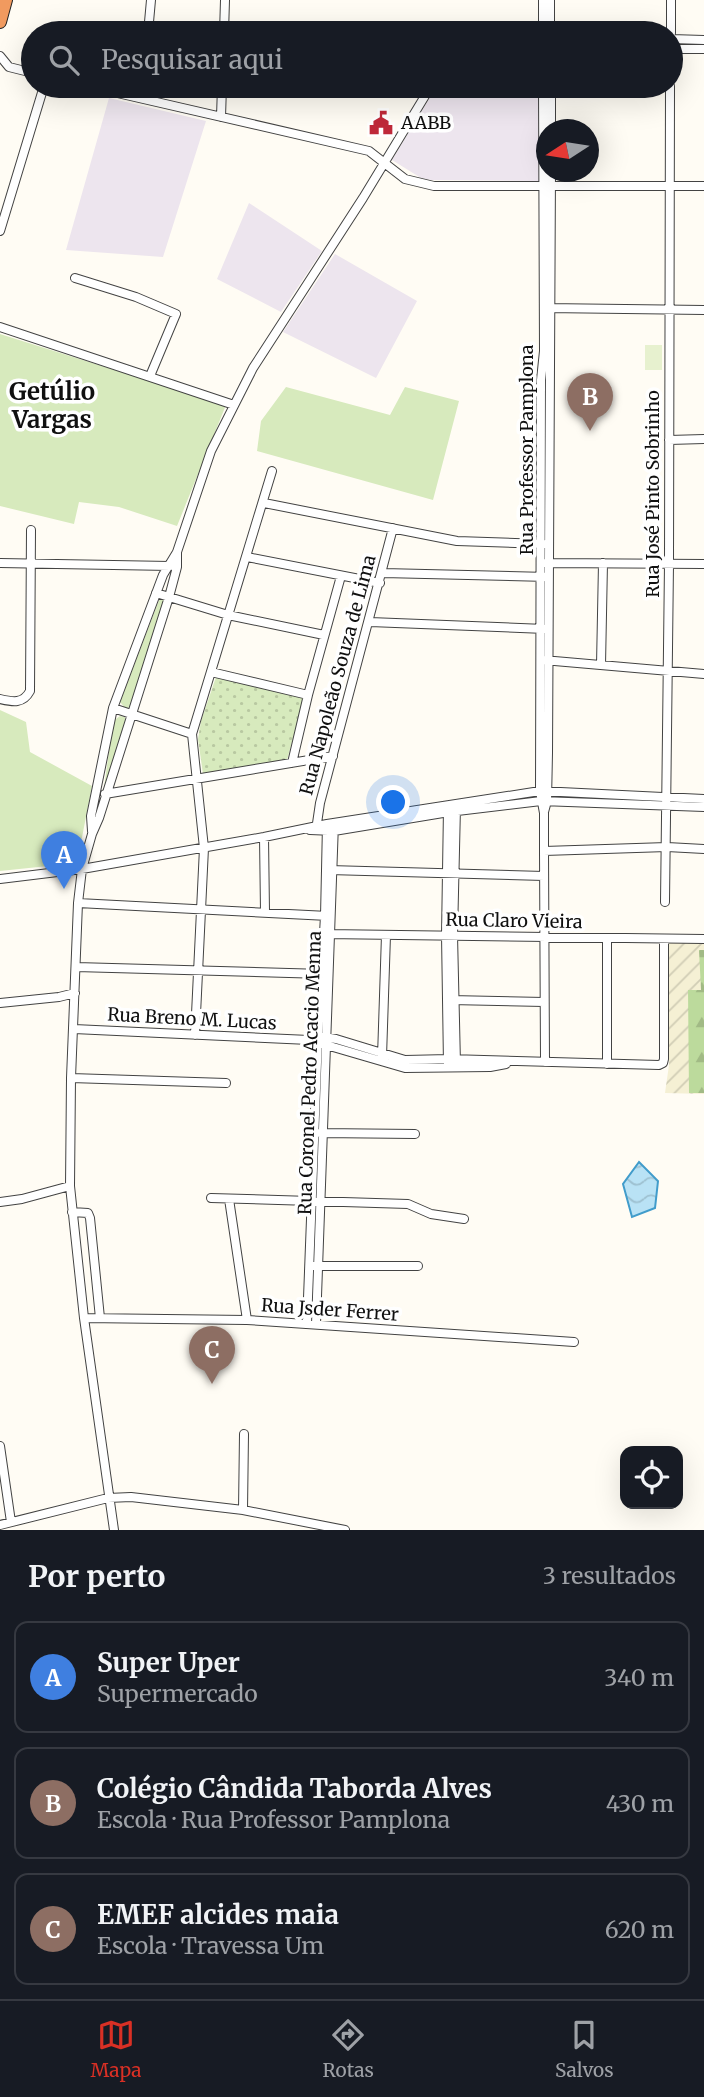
<!DOCTYPE html>
<html lang="pt">
<meta charset="utf-8">
<style>
body{margin:0;font-family:Merriweather,serif;background:#20242c;color:#f1f3f6}
.controls{position:absolute;right:21px;bottom:21px;display:grid;overflow:hidden;border-radius:14px;box-shadow:0 7px 28px #0002}
.controls button{width:63px;height:63px;display:grid;place-items:center;padding:0;border:0;border-bottom:2px solid #363941;background:#171b24;color:#f1f3f6;font:35px sans-serif}
.compass{position:absolute;left:536px;top:119px;width:63px;height:63px;border-radius:50%;background:#171b24;box-shadow:0 7px 28px #0002;rotate:258deg}
.you{position:absolute;left:394px;top:803px;width:24px;height:24px;margin:-18px;border:5px solid #fff;border-radius:50%;background:#1a73e8;box-shadow:0 0 0 10px #1a73e833}
.badge{display:grid;place-items:center;width:46px;height:46px;border-radius:50%;background:#d93025;color:#fff;font-size:23px;font-weight:700}
.pin{position:absolute;translate:-50% -58px;filter:drop-shadow(0 2px 4px #0008)}
.pin::after{content:'';position:absolute;top:37px;width:24px;height:21px;background:inherit;clip-path:polygon(0 0,100% 0,50% 100%)}
.list{margin:0;padding:0;list-style:none}
h2{display:flex;justify-content:space-between;align-items:center;height:91px;margin:0;padding:0 28px;font-size:30px}
h2 small{font-size:23px;font-weight:400;color:#9ea1a6}
.list li{display:grid;grid-template-columns:46px 1fr auto;gap:21px;align-items:center;box-sizing:border-box;height:112px;margin:0 14px 14px;padding:0 14px;border:2px solid #363941;border-radius:14px}
.list b{display:block;font-size:26px;white-space:nowrap}
.list p{margin:0;font-size:23px;white-space:nowrap;color:#9ea1a6}
.list em{font-size:23px;font-style:normal;color:#9ea1a6}
.icon{flex:none;width:38px;height:38px;fill:none;stroke:currentColor;stroke-width:2;stroke-linecap:round;stroke-linejoin:round}
.map{position:relative;flex:none;width:704px;height:1530px;overflow:hidden}
.search{position:absolute;background:#171b24;box-shadow:0 7px 28px #0002;left:21px;right:21px;top:21px;height:77px;display:flex;align-items:center;gap:18px;box-sizing:border-box;padding:0 24px;border-radius:38px;color:#9ea1a6;font-size:26px}
.sheet{height:469px;background:#171b24}
nav{display:flex;justify-content:space-around;align-items:center;box-sizing:border-box;height:98px;border-top:2px solid #363941;background:#171b24;font-size:19px;color:#9ea1a6}
nav a{display:grid;justify-items:center;gap:4px}
nav .on{color:#d93025}
.map>svg:first-child{display:block}
</style>
<div class="map">
<svg width="704" height="1530" viewBox="0 0 704 1530">
<defs>
<pattern id="farmland-furrows" width="10" height="10" patternUnits="userSpaceOnUse" patternTransform="scale(1.75)"><rect width="10" height="10" fill="#f5f0d4"/><path d="M-1 1l2-2M0 10L10 0M9 11l2-2" fill="none" stroke="#d1cdb5"/></pattern>
<pattern id="forest-firs" width="22" height="20" patternUnits="userSpaceOnUse" patternTransform="scale(1.75)"><rect width="22" height="20" fill="#bcda9c"/><path d="M5 1l3.5 6h-7zM16 11l3.5 6h-7z" fill="#a1ba85"/></pattern>
<pattern id="park-dots" width="8" height="8" patternUnits="userSpaceOnUse" patternTransform="scale(1.75)"><rect width="8" height="8" fill="#d7eabd"/><path d="M2 2h.1M6 6h.1" fill="none" stroke="#b8c8a1" stroke-width="1.8" stroke-linecap="round"/></pattern>
<pattern id="water-waves" width="16" height="10" patternUnits="userSpaceOnUse" patternTransform="scale(1.75)"><rect width="16" height="10" fill="#b9e2f5"/><path d="M0 5q4-4 8 0t8 0" fill="none" stroke="#9ec1d1"/></pattern>
</defs>
<rect width="100%" height="100%" fill="#fffcf4"/>
<path fill="#ede5ee" d="M437 86H540V181L431 180 421 178 392 160Z
M109 98 206 121 163 257 66 250Z
M249 203 322 251 281 312 217 279Z
M335 254 417 301 376 378 283 332Z"/>
<path fill="url(#farmland-furrows)" d="M669 942H704V1094L665 1093 669 1065Z"/>
<path fill="#d7eabd" d="M0 334 226 405 177 526 119 507 79 502 74 524 0 506Z
M286 387 390 415 405 387 459 401 433 500 257 451 261 421Z
M162 599 164 600 131 706 126 709 120 702 159 600Z
M0 710 26 722 30 752 92 786 77 863 0 871Z
M120 716 125 717V722L104 788 113 721Z"/>
<path fill="url(#forest-firs)" d="M699 950H704V1093H689L688 990H701Z"/>
<path fill="url(#park-dots)" d="M216 677 304 698 287 760 203 774 198 739 201 721Z"/>
<path fill="#e7f1cf" d="M645 345H662V370H645Z"/>
<path fill="url(#water-waves)" stroke="#419ccb" stroke-width="2" d="M639 1162 658 1181 655 1208 632 1217 623 1184Z"/>
<g fill="none" stroke-linecap="round" stroke-linejoin="round">
<g stroke="#434343" stroke-width="10">
<path id="minor" d="M550 0V33
M148 33 151 0
M224 33 225 0
M543 33V0
M671 33V0
M671 39 704 40
M671 49H704
M0 56 9 67 33 73
M87 86 369 151 405 179 434 186H704
M543 86 544 351 541 380 540 791 544 813V851L545 1062
M551 86V130
M142 98 143 86
M221 117 222 86
M0 231 44 86
M75 278 136 297 176 314 150 376
M546 308 704 310
M0 327 234 405
M669 440 704 439
M264 503 457 541 544 544
M247 557 380 583
M0 563 170 566
M546 563 704 564
M383 573 548 577
M156 593 228 615 324 635
M370 622 545 629
M543 660 704 674
M601 665 603 563
M211 672 308 695
M0 699C13 702 23 704 30 691L31 530
M113 708 192 734
M292 763 308 695 341 576
M105 794 333 756
M448 808 446 935 448 1064
M544 812 547 801 548 753 551 172
M310 830 334 831 449 812 541 801 704 807
M316 830 320 803 393 528
M92 831 91 816 113 708 163 575 177 552 211 451 253 368 363 198 431 86
M264 837 265 912
M544 851 667 847 704 849
M329 870 544 876
M0 879 82 869 264 837 327 824 540 791 704 799
M665 902 669 564 670 86
M78 903 328 916
M326 934 704 939
M607 939V1064
M76 967 324 974
M450 1000 544 1002
M0 1003 59 997 75 993
M74 1029 309 1040 405 1068 490 1067 506 1064
M195 1035 204 848 192 734 272 471
M309 1040 318 1036 336 1039 405 1060 449 1059 659 1065 663 1063 664 1059V939
M382 1057 386 935
M456 1064 453 935 456 807
M71 1078 226 1083
M320 1133 415 1134
M211 1198 408 1204 431 1214 464 1219
M229 1199 247 1320
M0 1202 22 1199 70 1186
M72 1212 88 1213 90 1218 100 1318
M313 1266H418
M84 1318 247 1320 574 1342
M307 1324 318 1036 325 916 327 824
M316 1324 334 823
M0 1446 11 1522
M243 1510 244 1434
M0 1525 108 1498 131 1497 243 1510 345 1530
M114 1530 84 1318 70 1186 71 1078 78 903 82 869 92 834 99 818 169 597 177 567V552"/>
</g>
<g stroke="#212121" stroke-width="14">
<path id="highway" d="M0 22 6 0"/>
</g>
<use href="#minor" stroke="#fff" stroke-width="8"/>
<use href="#highway" stroke="#f19a5f" stroke-width="12"/>
</g>
<defs>
<g id="civic-bare" transform="scale(1.89)"><path d="M-.6-6.5H3V-4.5H.6V-3L4-1V1h2V6H-6V1h2V-1L-.6-3ZM-1.2 2.5V6h2.4V2.5Z" fill="#bf2939" stroke="#fff" stroke-width="2.5" paint-order="stroke"/></g>
</defs>
<g fill-rule="evenodd">
<use href="#civic-bare" x="381" y="123"/>
</g>
<g text-anchor="middle" stroke-width="7" stroke-linejoin="round" paint-order="stroke">
<g font-size="18" fill="#101010" stroke="#fff" text-anchor="start">
<text x="401" y="129">AABB</text>
</g>
<g font-size="18" fill="#101010" stroke="#fff">
<text transform="translate(527 450) rotate(-90)" y="6">Rua Professor Pamplona</text>
<text transform="translate(653 494) rotate(-90)" y="6">Rua José Pinto Sobrinho</text>
<text transform="translate(338 675) rotate(-75)" y="6">Rua Napoleão Souza de Lima</text>
<text transform="translate(514 921) rotate(1)" y="6">Rua Claro Vieira</text>
<text transform="translate(192 1019) rotate(3)" y="6">Rua Breno M. Lucas</text>
<text transform="translate(310 1073) rotate(-88)" y="6">Rua Coronel Pedro Acacio Menna</text>
<text transform="translate(330 1310) rotate(4)" y="6">Rua Jsder Ferrer</text>
</g>
<g font-size="24" font-weight="bold" fill="#101010" stroke="#fff">
<text x="52" y="400">Getúlio<tspan x="52" dy="28">Vargas</tspan></text>
</g>
</g>
</svg>
<div class="controls">
<button><svg class="icon" aria-label="locate" viewBox="0 0 24 24"><circle cx="12" cy="12" r="6"/><path d="M12 2v4M12 18v4M2 12h4M18 12h4"/></svg></button>
</div>
<svg class="compass" viewBox="-18 -18 36 36"><path d="M0-13l5 13h-10z" fill="#e53935"/><path d="M0 13l5-13h-10z" fill="#9ea1a6"/></svg>
<div class="you"></div>
<div class="pin badge" style="left:64px;top:889px;background:#3f7fe0">A</div>
<div class="pin badge" style="left:590px;top:431px;background:#8d6e63">B</div>
<div class="pin badge" style="left:212px;top:1384px;background:#8d6e63">C</div>
<div class="search"><svg class="icon" aria-label="search" viewBox="0 0 24 24"><circle cx="10" cy="10" r="6"/><path d="M15 15l6 6"/></svg>Pesquisar aqui</div>
</div>
<section class="sheet">
<h2>Por perto<small>3 resultados</small></h2>
<ul class="list">
<li><span class="badge" style="background:#3f7fe0">A</span><div><b>Super Uper</b><p>Supermercado</p></div><em>340 m</em></li>
<li><span class="badge" style="background:#8d6e63">B</span><div><b>Colégio Cândida Taborda Alves</b><p>Escola · Rua Professor Pamplona</p></div><em>430 m</em></li>
<li><span class="badge" style="background:#8d6e63">C</span><div><b>EMEF alcides maia</b><p>Escola · Travessa Um</p></div><em>620 m</em></li>
</ul>
</section>
<nav>
<a class="on"><svg class="icon" aria-label="map" viewBox="0 0 24 24"><path d="M3 6l6-2 6 2 6-2v14l-6 2-6-2-6 2zM9 4v14M15 6v14"/></svg>Mapa</a>
<a><svg class="icon" aria-label="directions" viewBox="0 0 24 24"><path d="M12 3l9 9-9 9-9-9zM9 14v-3h6M13 9l2 2-2 2"/></svg>Rotas</a>
<a><svg class="icon" aria-label="saved" viewBox="0 0 24 24"><path d="M7 4h10v16l-5-4-5 4z"/></svg>Salvos</a>
</nav>
